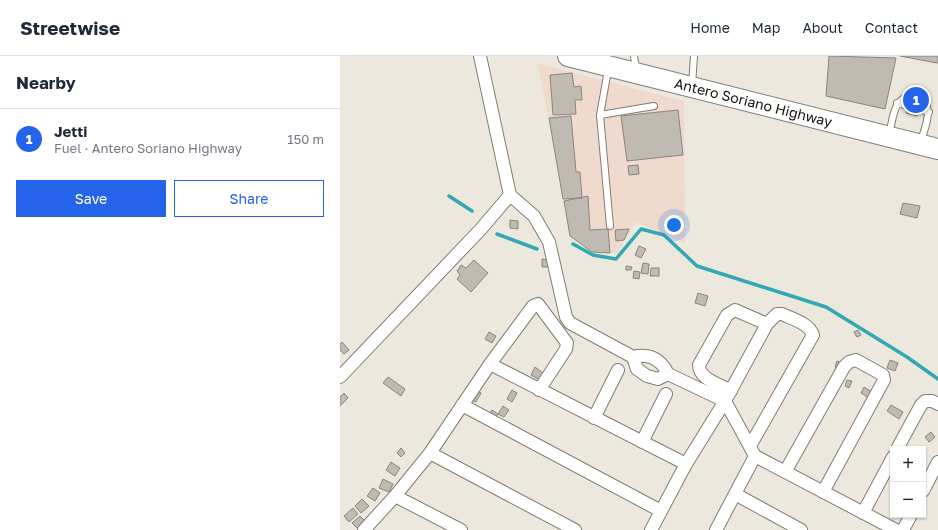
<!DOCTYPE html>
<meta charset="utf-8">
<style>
body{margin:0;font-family:"Golos Text",sans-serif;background:#f6f6f7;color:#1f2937}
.controls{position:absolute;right:12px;bottom:12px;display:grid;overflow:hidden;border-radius:0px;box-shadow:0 1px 3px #0004}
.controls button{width:36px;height:36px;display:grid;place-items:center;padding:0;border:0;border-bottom:1px solid #e0e1e3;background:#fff;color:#1f2937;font:20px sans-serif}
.you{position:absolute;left:334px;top:169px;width:14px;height:14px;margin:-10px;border:3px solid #fff;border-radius:50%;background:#1a73e8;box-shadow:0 0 0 6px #1a73e833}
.badge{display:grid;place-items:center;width:26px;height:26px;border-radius:50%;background:#2563eb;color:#fff;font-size:13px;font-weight:700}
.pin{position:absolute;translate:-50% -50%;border:2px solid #fff;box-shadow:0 1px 4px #0006}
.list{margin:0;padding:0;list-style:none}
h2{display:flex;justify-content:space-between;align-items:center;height:52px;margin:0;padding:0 16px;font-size:17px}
h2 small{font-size:13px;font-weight:400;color:#747a83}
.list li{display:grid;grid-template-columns:26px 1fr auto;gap:12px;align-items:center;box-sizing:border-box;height:60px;padding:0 16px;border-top:1px solid #e0e1e3}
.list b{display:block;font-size:15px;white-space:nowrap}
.list p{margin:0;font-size:13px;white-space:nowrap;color:#747a83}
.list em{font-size:13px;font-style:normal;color:#747a83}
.actions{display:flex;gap:8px;padding:12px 16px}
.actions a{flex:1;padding:9px 0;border:1px solid #2563eb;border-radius:0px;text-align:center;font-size:14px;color:#2563eb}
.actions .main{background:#2563eb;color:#fff}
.map{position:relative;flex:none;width:598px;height:474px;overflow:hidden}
header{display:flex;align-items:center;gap:24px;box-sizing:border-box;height:56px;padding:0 20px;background:#fff;border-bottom:1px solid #e0e1e3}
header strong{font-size:19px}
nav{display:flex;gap:22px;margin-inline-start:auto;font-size:14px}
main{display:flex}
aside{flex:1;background:#fff}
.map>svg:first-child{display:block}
</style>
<header>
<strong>Streetwise</strong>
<nav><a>Home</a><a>Map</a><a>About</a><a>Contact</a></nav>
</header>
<main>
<aside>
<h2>Nearby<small></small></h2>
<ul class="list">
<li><span class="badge">1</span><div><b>Jetti</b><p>Fuel · Antero Soriano Highway</p></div><em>150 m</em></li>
</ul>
<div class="actions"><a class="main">Save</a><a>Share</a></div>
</aside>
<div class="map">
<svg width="598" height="474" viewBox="0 0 598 474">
<rect width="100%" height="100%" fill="#ece8de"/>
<path fill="#f0d9cd" d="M198 8 344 45 345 187 296 166 277 197 251 196 231 180Z"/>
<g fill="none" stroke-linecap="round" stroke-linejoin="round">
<path stroke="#31a8b2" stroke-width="3.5" d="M109 140 132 155
M157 178 197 193
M233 188 253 199 276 203 301 173 324 179 357 210 486 251 567 301 598 323"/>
</g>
<path fill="#c0bbb2" stroke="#8a857d" d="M489 0 556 2 545 53 486 40Z
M560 0H598V7H597Z
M232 17 234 31 241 30 242 44H235L236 58 213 59 210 19Z
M572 33 584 36 577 60 566 57Z
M338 54 343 99 287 105 281 60Z
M231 60 236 116H240L242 142 223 143 209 62Z
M298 109 299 118 289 119 288 110Z
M248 140 250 174 268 173 270 197 252 196 230 180 224 145Z
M563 147 580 150 577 162 560 158Z
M170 164 178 165V173L170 172Z
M289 173 284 184 276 185 275 174Z
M299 190 306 193 301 202 295 199Z
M202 203 209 204V211H202Z
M134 204 148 217 131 236 117 223 120 219 117 215 121 209 126 212Z
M303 207 309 208 308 218 301 217Z
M286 210 292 211 291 214H286Z
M311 212H319V220H310Z
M294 215 300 216 299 223 293 222Z
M358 237 368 240 365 250 355 247Z
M518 274 521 279 517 281 514 276Z
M149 276 156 280 152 287 145 283Z
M2 286 9 294 4 298 0 294V288Z
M550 304 558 307 555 315 547 312Z
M497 305 502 307 499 314 495 311Z
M195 311 203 317 200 324 191 319Z
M48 321 65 333 61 340 43 327Z
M507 324 512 325 509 332 505 330Z
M524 331 532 336 529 342 521 337Z
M133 333 141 337 136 346 128 343Z
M172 334 177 337 172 346 167 343Z
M4 337 8 342 0 350V341Z
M551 349 563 356 559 363 547 355Z
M163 350 169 354 164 361 158 358Z
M152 354 158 358 153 365 147 361Z
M591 376 595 381 589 386 585 381Z
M61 392 65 397 61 401 57 397Z
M51 406 60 412 55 420 46 414Z
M43 423 53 428 49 436 39 432Z
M33 432 40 437 35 445 27 440Z
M22 443 29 450 21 457 15 450Z
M13 452 18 458 9 466 4 460Z
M20 460 27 467 19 474 12 467Z"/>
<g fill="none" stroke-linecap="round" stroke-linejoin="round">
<g stroke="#817d74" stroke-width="8">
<path id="lane" d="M294 0 296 13
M268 14 260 59 270 170
M352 29 354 0
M557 47 589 56
M260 59 314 50
M549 79C553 63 553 42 572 39
M581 85C585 71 593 55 583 43"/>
</g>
<g stroke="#817d74" stroke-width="14">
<path id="street" d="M170 139 194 160 209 186 226 261 230 267 293 301 297 313 307 320 318 323 328 318 385 345 415 400 376 474
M293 301C309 297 321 303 328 318
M150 308 346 408
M0 321 141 173 170 139 140 0
M391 335C379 328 359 323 359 309L387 259 395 254 427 268
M122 349 321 455
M254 362 278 314
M302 386 326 338
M557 393 581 349 585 345H592L598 348
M90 397 235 474
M415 400 556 474
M445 416 504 311 509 306 516 304 543 319 544 324 483 436
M583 435 598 406
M395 438 461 474
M55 440 121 474
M523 457 553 401
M24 474 55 440 90 397 150 308 193 250 198 248 227 287 226 293 199 334
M311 474 346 408 385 345 427 268 437 258H442C452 263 469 267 473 279L410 390
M563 474 571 459"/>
</g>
<g stroke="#817d74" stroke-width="22">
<g id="primary">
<path id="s1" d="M228 0 598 93"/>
</g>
</g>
<use href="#lane" stroke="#fff" stroke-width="6"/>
<use href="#street" stroke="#fff" stroke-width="12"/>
<use href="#primary" stroke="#fff" stroke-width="20"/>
</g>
<g text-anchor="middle" stroke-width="4" stroke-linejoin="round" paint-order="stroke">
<g font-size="14" fill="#151310" stroke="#ece8de">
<text dy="5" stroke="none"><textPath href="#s1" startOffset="191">Antero Soriano Highway</textPath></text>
</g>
</g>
</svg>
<div class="controls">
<button>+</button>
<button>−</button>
</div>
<div class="you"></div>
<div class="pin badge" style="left:576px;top:44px">1</div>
</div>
</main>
